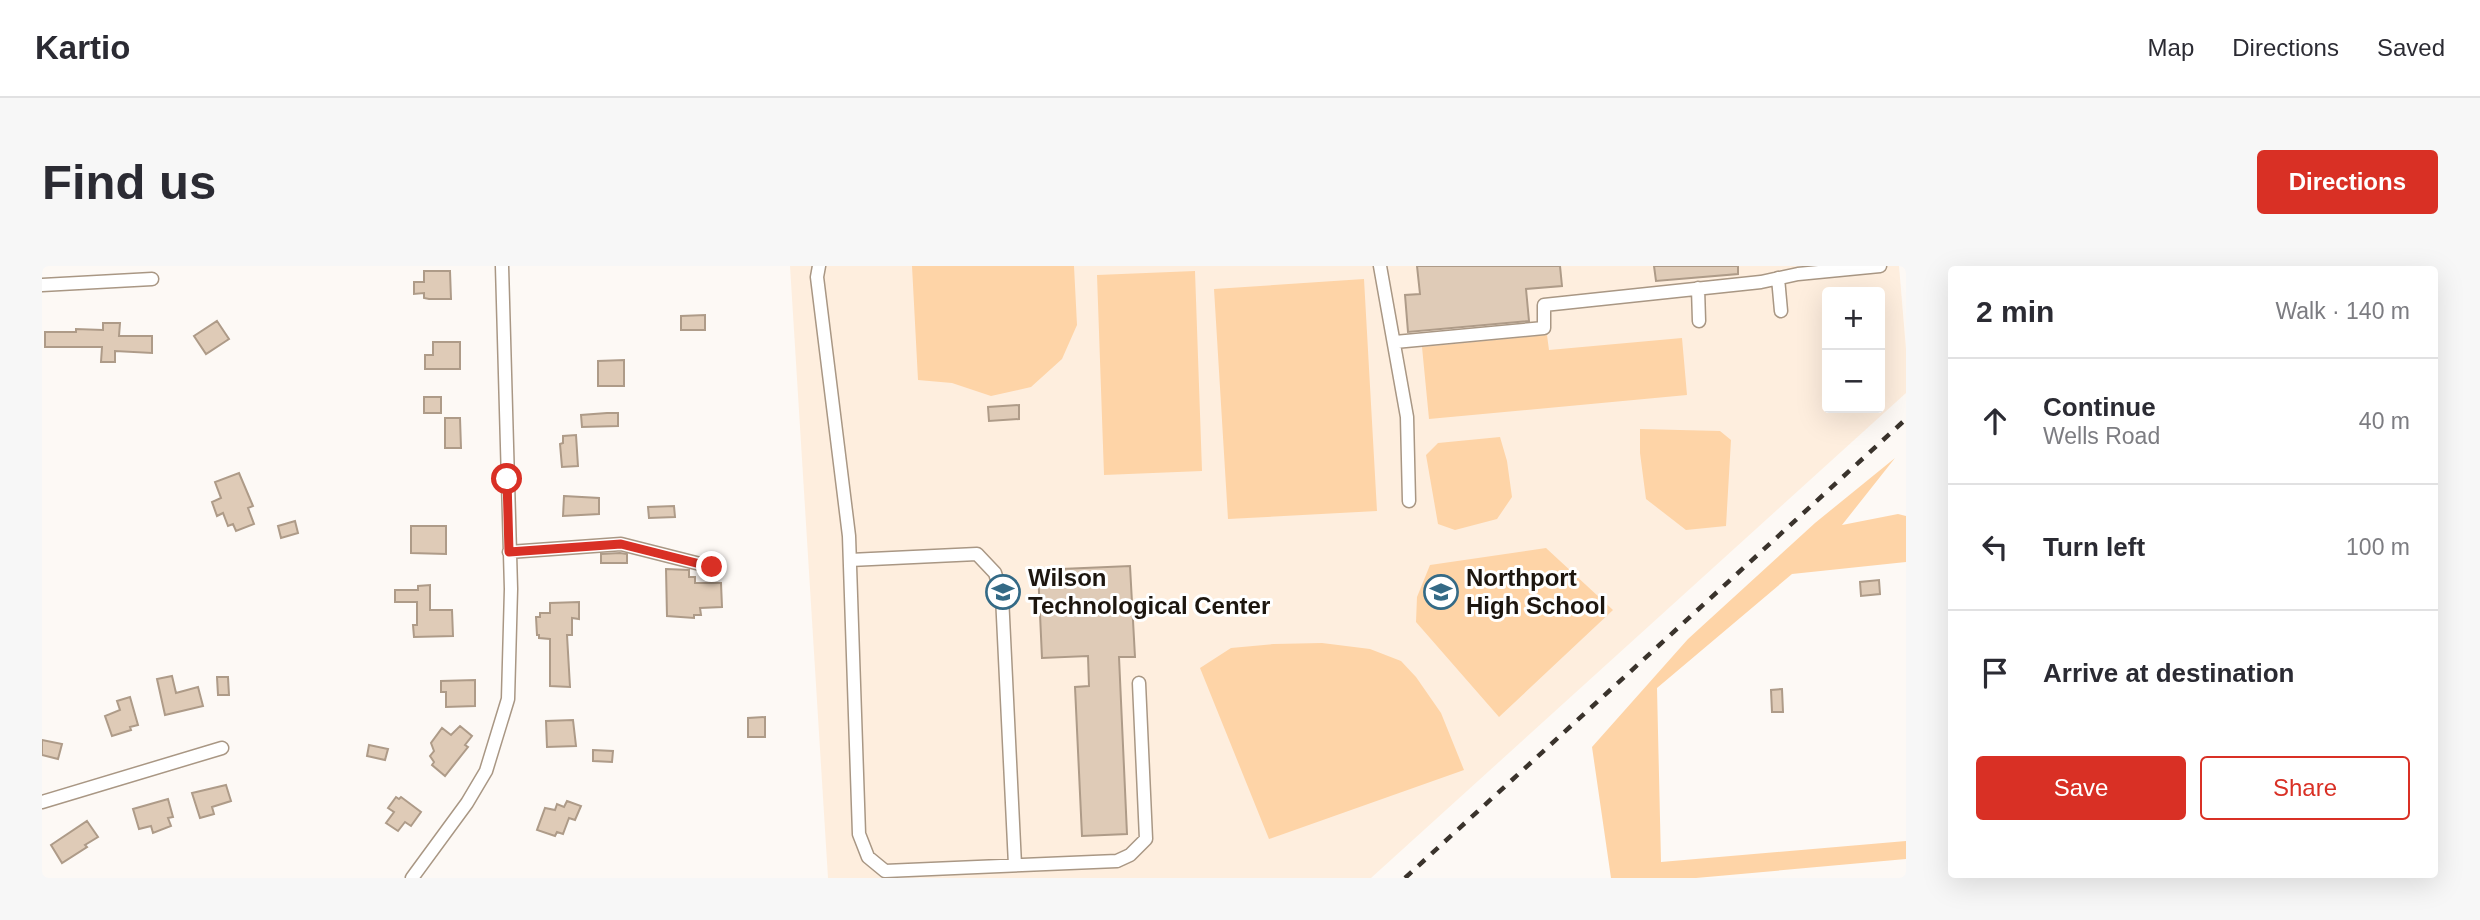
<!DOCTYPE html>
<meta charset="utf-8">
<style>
body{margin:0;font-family:Helvetica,sans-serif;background:#f7f7f7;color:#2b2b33}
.controls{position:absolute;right:21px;top:21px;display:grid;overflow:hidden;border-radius:7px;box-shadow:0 7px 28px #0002}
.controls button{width:63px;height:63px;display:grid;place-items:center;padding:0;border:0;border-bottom:2px solid #e1e1e2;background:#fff;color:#2b2b33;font:35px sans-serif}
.stop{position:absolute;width:21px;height:21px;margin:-16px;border:5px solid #d93025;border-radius:50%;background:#fff}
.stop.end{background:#d93025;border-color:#fff;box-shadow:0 2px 7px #0008}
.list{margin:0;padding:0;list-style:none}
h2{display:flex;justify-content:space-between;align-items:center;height:91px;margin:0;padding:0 28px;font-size:30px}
h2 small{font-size:23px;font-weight:400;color:#7c7c81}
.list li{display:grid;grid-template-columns:46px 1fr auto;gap:21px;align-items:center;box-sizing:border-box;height:126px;padding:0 28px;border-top:2px solid #e1e1e2}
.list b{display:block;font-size:26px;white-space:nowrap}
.list p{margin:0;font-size:23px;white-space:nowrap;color:#7c7c81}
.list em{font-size:23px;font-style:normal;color:#7c7c81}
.actions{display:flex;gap:14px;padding:21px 28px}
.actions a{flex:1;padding:16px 0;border:2px solid #d93025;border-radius:7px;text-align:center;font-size:24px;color:#d93025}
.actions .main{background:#d93025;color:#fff}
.icon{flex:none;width:38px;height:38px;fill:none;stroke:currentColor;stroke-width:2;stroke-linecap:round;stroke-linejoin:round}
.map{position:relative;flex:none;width:1864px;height:612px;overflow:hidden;border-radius:7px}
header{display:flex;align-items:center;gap:42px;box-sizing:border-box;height:98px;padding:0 35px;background:#fff;border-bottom:2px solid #e1e1e2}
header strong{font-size:33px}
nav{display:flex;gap:38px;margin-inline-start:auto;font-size:24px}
.intro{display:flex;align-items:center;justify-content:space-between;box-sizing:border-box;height:168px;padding:0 42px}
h1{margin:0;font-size:49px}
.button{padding:18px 32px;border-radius:7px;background:#d93025;color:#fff;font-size:24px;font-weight:700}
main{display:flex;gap:42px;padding:0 42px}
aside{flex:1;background:#fff;border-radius:7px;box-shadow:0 7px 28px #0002}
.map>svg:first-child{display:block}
</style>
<header>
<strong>Kartio</strong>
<nav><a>Map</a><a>Directions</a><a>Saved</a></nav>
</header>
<div class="intro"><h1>Find us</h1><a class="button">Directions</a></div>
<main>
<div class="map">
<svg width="1864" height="612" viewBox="0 0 1864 612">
<rect width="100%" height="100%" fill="#fdf9f5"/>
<path fill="#feeede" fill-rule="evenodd" d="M748 0H1857L1864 83V127L1329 612H786ZM1785 26H1838V142H1785Z"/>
<path fill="#fed4a7" d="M870 0H1032L1035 59 1020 93 989 121 949 130 910 117 876 114Z
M1153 5 1160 205 1062 209 1055 9Z
M1322 13 1335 245 1186 253 1172 23Z
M1505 69 1507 84 1640 72 1645 129 1387 153 1380 81Z
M1598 163 1678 165 1689 174 1684 260 1644 264 1604 233 1598 187Z
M1458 171 1465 195 1470 231 1455 253 1413 264 1396 258 1384 189 1396 177Z
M1853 192 1800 259 1856 248 1864 250V296L1750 308 1615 422 1619 596 1864 575V593L1654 612H1569L1550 481 1646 373 1773 257Z
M1504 282 1571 344 1457 451 1374 356 1375 331 1388 299Z
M1280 377 1328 383 1359 395 1374 411 1399 447 1422 504 1227 573 1158 402 1189 382 1232 378Z"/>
<path fill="#dfcbb7" stroke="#ae9b88" stroke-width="2" d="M1375 0H1518L1520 20 1484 23 1487 55 1366 66 1363 29 1378 28Z
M1612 0H1696V8L1614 15Z
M382 5H408L409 33H387L382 32V27L372 28V16H382Z
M663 49V64H639V50Z
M175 55 187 73 164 88 152 70Z
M61 57H78L77 70H110V87L73 85V96H59L60 81H3V66H34V63L61 64Z
M391 76H418V103H383V89H391Z
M582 94V120H556V95Z
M382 131H399V147H382Z
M977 139V153L947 155 946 141Z
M565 147H576V160L540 161 539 149Z
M403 152H418L419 182H403Z
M534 169 536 200 520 201 518 178 521 177V170Z
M197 207 211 240 206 242 212 258 194 265 191 258 186 260 181 247 175 250 170 236 179 232 173 216Z
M522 230 557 232V248L521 250Z
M632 240 633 251 607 252 606 241Z
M253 255 256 267 239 272 236 260Z
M369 260H404V288L369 287Z
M578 287 585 288V297H559V288Z
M1088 300 1093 391H1077L1085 568 1040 570 1033 421 1047 420 1046 390 1000 392 996 304Z
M624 303 647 304V311H653V317H679L680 341 658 342 659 349H652V352L625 350Z
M1837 314 1838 328 1819 330 1818 316Z
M388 319V344H410L411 370 372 371 371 359H375V336H353V324H376V320Z
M537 336V353L530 352V369H525L528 421 508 420V373L497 372V369H495L494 351H498V347H508V337Z
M130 410 134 427 156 421 161 440 123 449 115 413Z
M175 411H186L187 429H176Z
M433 414V440L404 441V426H399V415Z
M1740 423 1741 446H1730L1729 424Z
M88 431 96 459 88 461 89 464 70 470 63 450 78 444 75 435Z
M723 451V471H706V452Z
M531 454 534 480 505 481 504 455Z
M418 460 430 470 423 479 426 481 403 510 390 499 392 496 388 490 392 485 389 477 400 462 409 469Z
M0 474 20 478 16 493 0 489Z
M327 479 346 483 343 494 325 490Z
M551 484 571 485 570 496 551 495Z
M184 519 189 535 170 541 172 548 158 552 150 527Z
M354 531 357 533 359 531 379 546 369 560 363 556 356 565 344 557 352 546 346 542Z
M126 533 131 551 126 552 129 560 111 567 109 560 97 563 91 543Z
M525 535 539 540 533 554 527 552 521 568 515 566 513 570 495 564 503 542 513 544 515 538 522 541Z
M45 555 56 571 43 579 45 581 20 597 9 579Z"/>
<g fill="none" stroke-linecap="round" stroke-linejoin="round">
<g stroke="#a99784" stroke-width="15">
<path id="minor" d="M777 0 775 11 807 270 817 568 826 591 843 605 1075 595 1088 589 1104 573 1097 417
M1338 0 1365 151 1367 235
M1736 12 1739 45
M0 19 110 13
M1656 22 1657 55
M1353 76 1502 62V39L1719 16 1756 8 1838 0
M467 286 579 278 670 301
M808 294 935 288 953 307 960 330 973 599
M0 536 180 482
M370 612 425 537 444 505 466 433 469 323 460 0"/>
</g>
<use href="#minor" stroke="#fff" stroke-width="12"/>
<path stroke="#3a332c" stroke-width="4.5" stroke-dasharray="9 9" stroke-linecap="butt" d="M1363 612 1864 153"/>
</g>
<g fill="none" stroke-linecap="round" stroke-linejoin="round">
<path stroke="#d93025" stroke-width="9" d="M465 213 467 286 579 278 670 301"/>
</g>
<defs>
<g id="school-ring" transform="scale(1.75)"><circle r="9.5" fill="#fff" stroke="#346a86" stroke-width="1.5"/><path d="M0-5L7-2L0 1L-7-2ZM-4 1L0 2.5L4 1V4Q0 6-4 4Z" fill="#346a86"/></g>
</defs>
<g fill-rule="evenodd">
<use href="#school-ring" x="961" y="326"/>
<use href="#school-ring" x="1399" y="326"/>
</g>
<g text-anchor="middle" stroke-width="6" stroke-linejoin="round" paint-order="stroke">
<g font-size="24" font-weight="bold" fill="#1d160f" stroke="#fff" text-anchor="start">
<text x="986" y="320">Wilson<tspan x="986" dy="28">Technological Center</tspan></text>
<text x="1424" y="320">Northport<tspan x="1424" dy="28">High School</tspan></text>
</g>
</g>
</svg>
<div class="controls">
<button>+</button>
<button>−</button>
</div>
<div class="stop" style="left:465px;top:213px"></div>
<div class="stop end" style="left:670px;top:301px"></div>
</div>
<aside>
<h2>2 min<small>Walk · 140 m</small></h2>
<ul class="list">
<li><svg class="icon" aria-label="ahead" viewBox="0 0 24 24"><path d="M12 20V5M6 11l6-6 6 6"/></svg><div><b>Continue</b><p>Wells Road</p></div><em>40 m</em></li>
<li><svg class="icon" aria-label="left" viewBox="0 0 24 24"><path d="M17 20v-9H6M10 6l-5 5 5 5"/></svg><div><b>Turn left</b></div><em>100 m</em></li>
<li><svg class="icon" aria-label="arrive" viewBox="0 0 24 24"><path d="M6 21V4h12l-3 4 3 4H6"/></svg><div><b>Arrive at destination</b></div></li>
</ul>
<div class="actions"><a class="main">Save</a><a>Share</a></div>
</aside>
</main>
